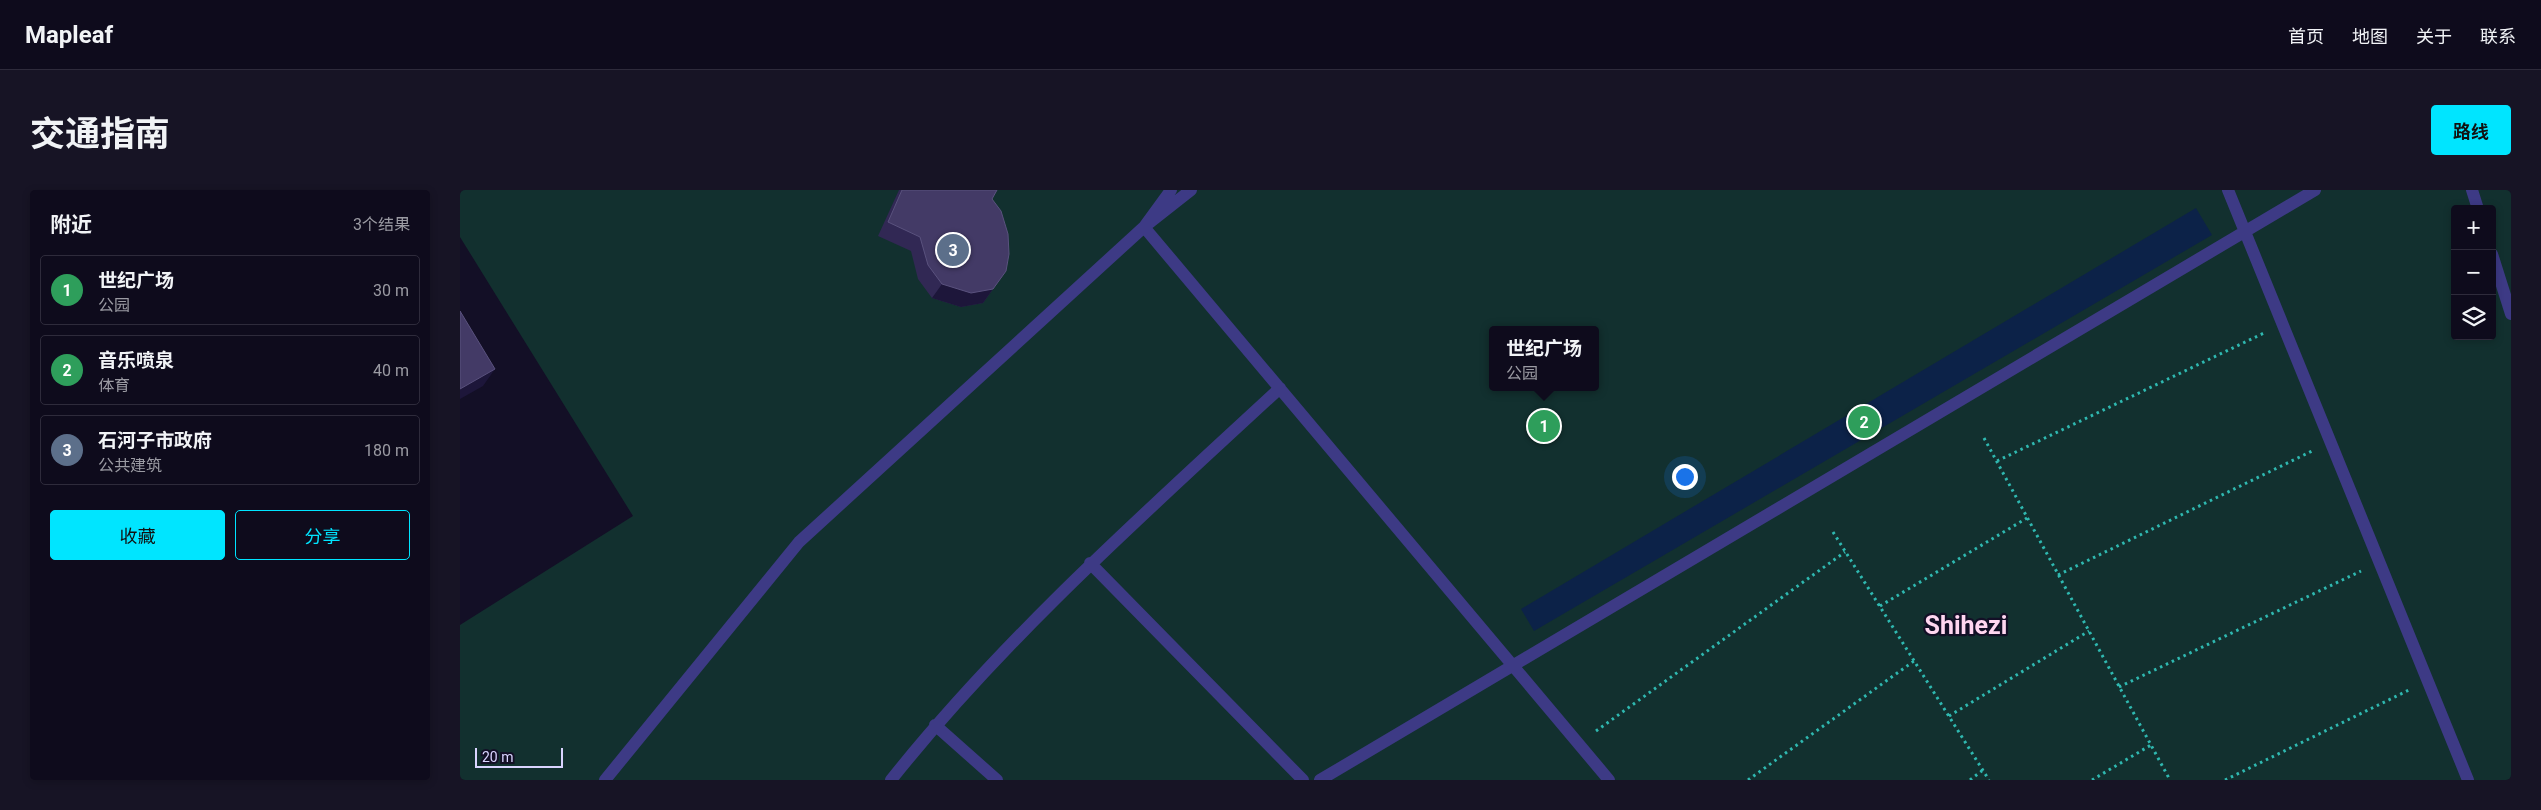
<!DOCTYPE html>
<html lang="zh">
<meta charset="utf-8">
<style>
body{margin:0;font-family:Roboto,"Noto Sans SC",sans-serif;background:#171425;color:#f1f3f6}
.controls{position:absolute;right:15px;top:15px;display:grid;overflow:hidden;border-radius:5px;box-shadow:0 2px 8px #0003}
.controls button{width:45px;height:45px;display:grid;place-items:center;padding:0;border:0;border-bottom:1px solid #2e2b3b;background:#0e0b1c;color:#f1f3f6;font:25px sans-serif}
.scale{position:absolute;left:15px;bottom:12px;width:88px;box-sizing:border-box;padding-left:5px;border:2px solid #d9d4ff;border-top:0;font-size:14px;line-height:18px;white-space:nowrap;color:#d9d4ff;-webkit-text-stroke:4px #130f26;paint-order:stroke}
.you{position:absolute;left:1224px;top:286px;width:18px;height:18px;margin:-12px;border:4px solid #fff;border-radius:50%;background:#1a73e8;box-shadow:0 0 0 8px #1a73e833}
.badge{display:grid;place-items:center;width:32px;height:32px;border-radius:50%;background:#00e5ff;color:#fff;font-size:16px;font-weight:700}
.pin{position:absolute;translate:-50% -50%;border:2px solid #fff;box-shadow:0 1px 5px #0006}
.popup{position:absolute;left:1029px;top:136px;width:110px;height:65px;box-sizing:border-box;display:grid;place-content:center;border-radius:5px;background:#0e0b1c;filter:drop-shadow(0 1px 4px #0005);font-size:16px;white-space:nowrap;color:#9b9ba3}
.popup b{font-size:19px;color:#f1f3f6}
.popup::after{content:'';position:absolute;left:50%;top:100%;margin-left:-10px;border:10px solid transparent;border-top-color:#0e0b1c}
.list{margin:0;padding:0;list-style:none}
h2{display:flex;justify-content:space-between;align-items:center;height:65px;margin:0;padding:0 20px;font-size:21px}
h2 small{font-size:16px;font-weight:400;color:#9b9ba3}
.list li{display:grid;grid-template-columns:32px 1fr auto;gap:15px;align-items:center;box-sizing:border-box;height:70px;margin:0 10px 10px;padding:0 10px;border:1px solid #2e2b3b;border-radius:5px}
.list b{display:block;font-size:19px;white-space:nowrap}
.list p{margin:0;font-size:16px;white-space:nowrap;color:#9b9ba3}
.list em{font-size:16px;font-style:normal;color:#9b9ba3}
.actions{display:flex;gap:10px;padding:15px 20px}
.actions a{flex:1;padding:11px 0;border:1px solid #00e5ff;border-radius:5px;text-align:center;font-size:18px;color:#00e5ff}
.actions .main{background:#00e5ff;color:#111}
.icon{flex:none;width:28px;height:28px;fill:none;stroke:currentColor;stroke-width:2;stroke-linecap:round;stroke-linejoin:round}
.map{position:relative;flex:none;width:2051px;height:590px;overflow:hidden;border-radius:5px}
header{display:flex;align-items:center;gap:30px;box-sizing:border-box;height:70px;padding:0 25px;background:#0e0b1c;border-bottom:1px solid #2e2b3b}
header strong{font-size:24px}
nav{display:flex;gap:28px;margin-inline-start:auto;font-size:18px}
.intro{display:flex;align-items:center;justify-content:space-between;box-sizing:border-box;height:120px;padding:0 30px}
h1{margin:0;font-size:35px}
.button{padding:12px 22px;border-radius:5px;background:#00e5ff;color:#111;font-size:18px;font-weight:700}
main{display:flex;gap:30px;padding:0 30px}
aside{flex:1;background:#0e0b1c;border-radius:5px;box-shadow:0 2px 8px #0003}
.map>svg:first-child{display:block}
</style>
<header>
<strong>Mapleaf</strong>
<nav><a>首页</a><a>地图</a><a>关于</a><a>联系</a></nav>
</header>
<div class="intro"><h1>交通指南</h1><a class="button">路线</a></div>
<main>
<aside>
<h2>附近<small>3个结果</small></h2>
<ul class="list">
<li><span class="badge" style="background:#2e9e5b">1</span><div><b>世纪广场</b><p>公园</p></div><em>30 m</em></li>
<li><span class="badge" style="background:#2e9e5b">2</span><div><b>音乐喷泉</b><p>体育</p></div><em>40 m</em></li>
<li><span class="badge" style="background:#5c6f8a">3</span><div><b>石河子市政府</b><p>公共建筑</p></div><em>180 m</em></li>
</ul>
<div class="actions"><a class="main">收藏</a><a>分享</a></div>
</aside>
<div class="map">
<svg width="2051" height="590" viewBox="0 0 2051 590">
<rect width="100%" height="100%" fill="#130f26"/>
<path fill="#12302f" fill-rule="evenodd" d="M0 0H2051V590H0V435L173 326 0 47ZM1995 19H2032V146H1995ZM1033 140H1135V197H1033Z"/>
<path fill="#0c2248" d="M1736 18 1752 45 1074 441 1061 419Z"/>
<g fill="none" stroke-linecap="round" stroke-linejoin="round">
<path stroke="#2fb8b0" stroke-width="3" stroke-dasharray="2.5 4" stroke-linecap="butt" d="M1524 248 1710 590
M1537 271 1804 143
M1373 342 1529 590
M1598 385 1852 261
M1420 416 1567 328
M1659 497 1901 381
M1489 526 1629 441
M1136 541 1385 362
M1288 590 1454 471
M1510 590 1523 580
M1632 590 1691 555
M1765 590 1949 500"/>
<path stroke="#3d3a85" stroke-width="12" d="M711 0 684 37 1149 590
M1768 0 2008 590
M2012 0 2018 19
M2032 64 2051 124
M630 373 843 590
M475 535 537 590
M145 590 339 352 684 37 731 0
M431 590C546 446 685 323 820 198
M860 590 1855 0"/>
</g>
<path fill="#312854" d="M439 0H537L532 9 546 81 523 113 501 117 472 108 458 89 451 61 418 46Z"/>
<path fill="#1d163a" d="M546 81 523 113 501 117 472 108 482 94Z
M35 179 23 196 0 209V199Z"/>
<path fill="#433a66" stroke="#5a527e" d="M442 0H537L532 9 541 21 548 44 549 64 546 81 533 99 511 103 482 94 468 75 460 47 428 32Z
M0 121 35 179 0 199Z"/>
<g text-anchor="middle" stroke-width="4.5" stroke-linejoin="round" paint-order="stroke">
<g font-size="25" font-weight="bold" fill="#ffd6f0" stroke="#130f26">
<text x="1506" y="444">Shihezi</text>
</g>
</g>
</svg>
<div class="controls">
<button>+</button>
<button>−</button>
<button><svg class="icon" aria-label="layers" viewBox="0 0 24 24"><path d="M12 4l9 5-9 5-9-5zM3 14l9 5 9-5"/></svg></button>
</div>
<div class="scale">20 m</div>
<div class="you"></div>
<div class="pin badge" style="left:1084px;top:236px;background:#2e9e5b">1</div>
<div class="popup"><b>世纪广场</b>公园</div>
<div class="pin badge" style="left:1404px;top:232px;background:#2e9e5b">2</div>
<div class="pin badge" style="left:493px;top:60px;background:#5c6f8a">3</div>
</div>
</main>
